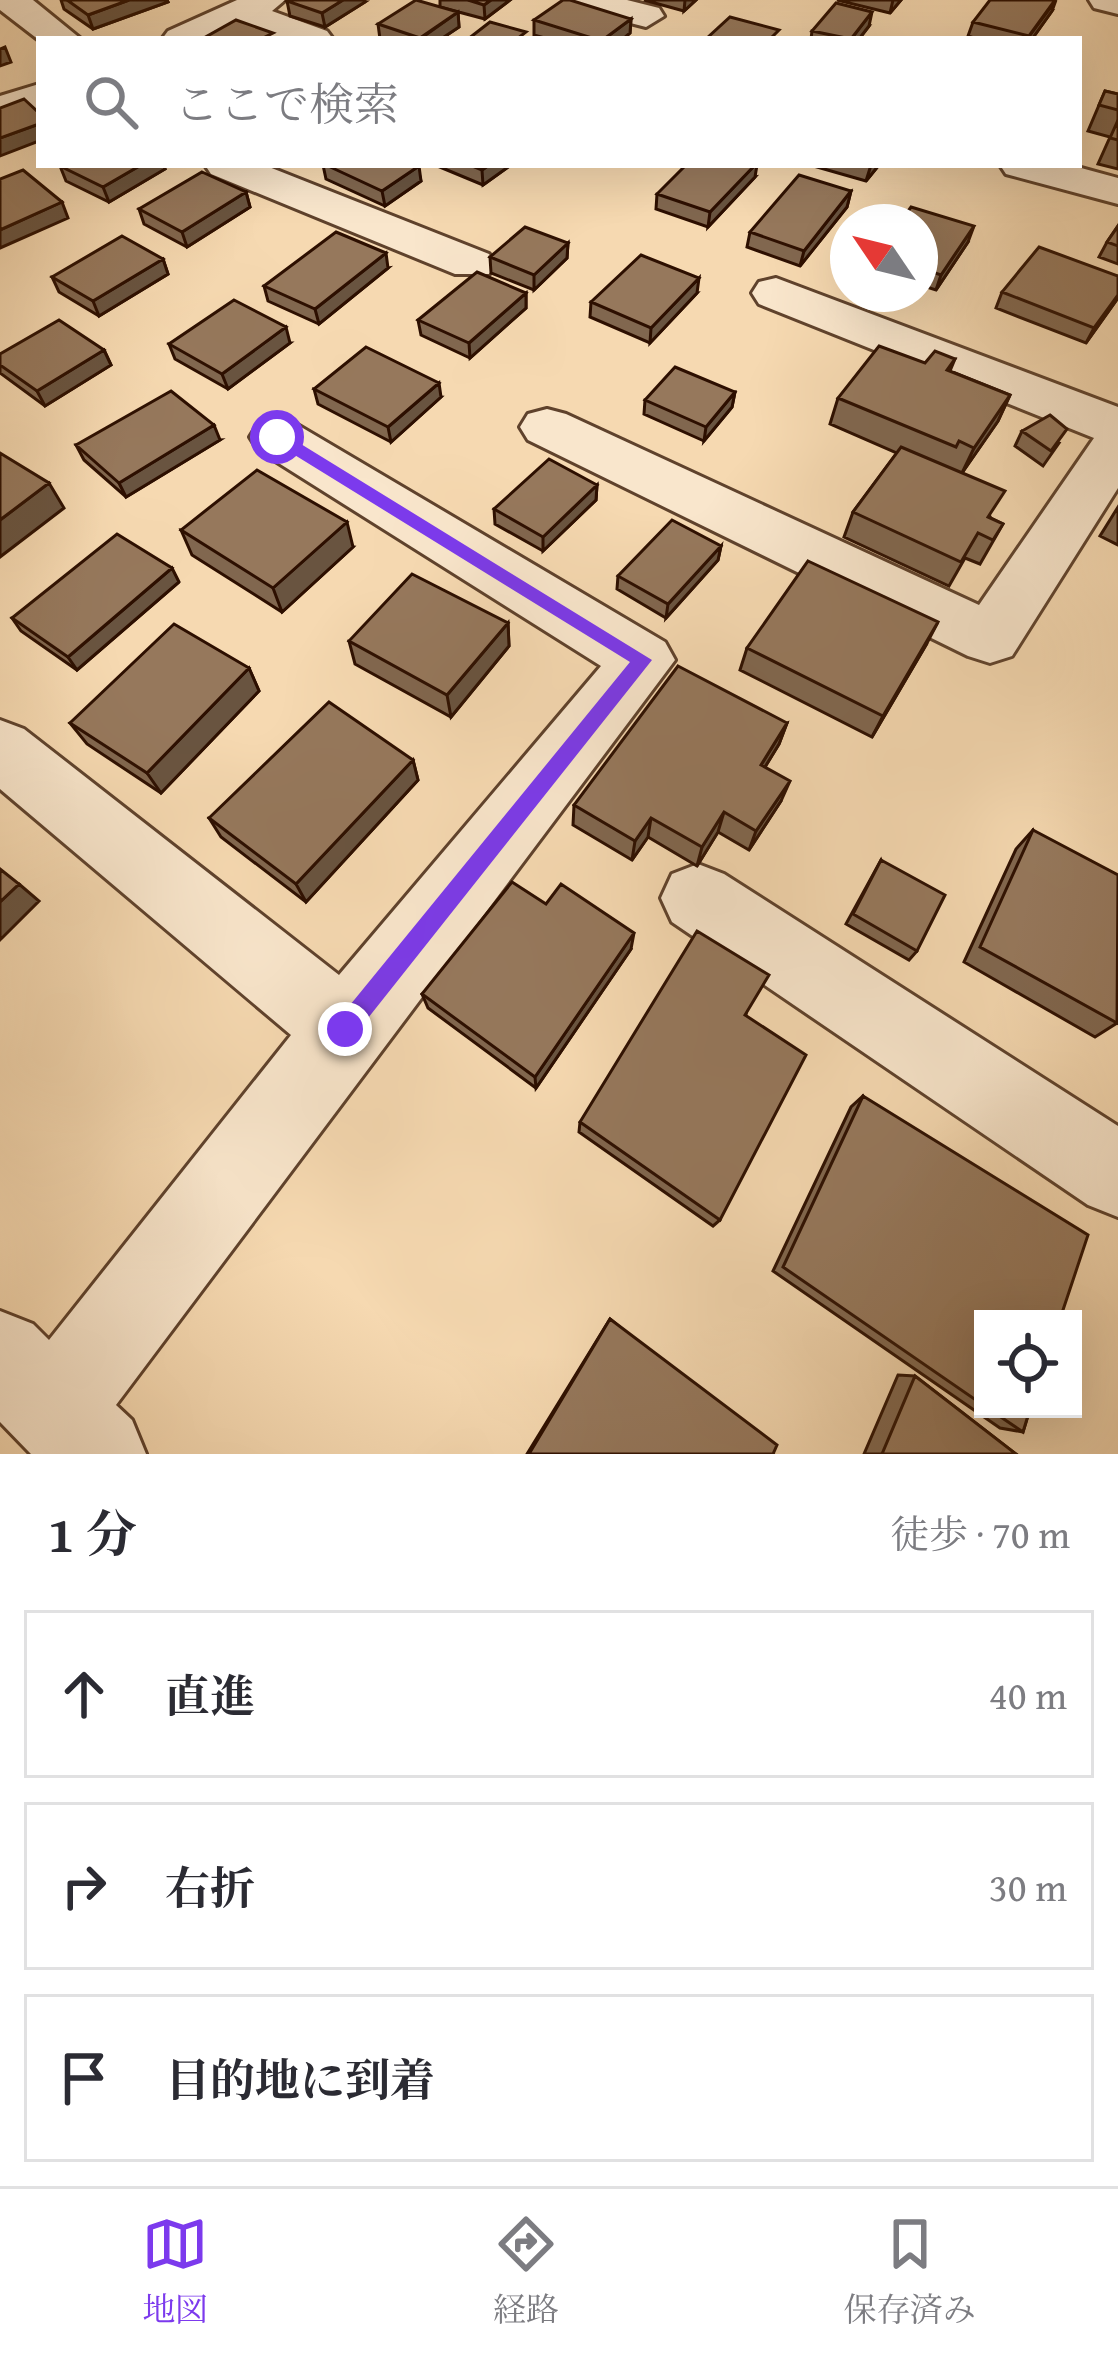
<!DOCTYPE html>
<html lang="ja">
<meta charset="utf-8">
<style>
body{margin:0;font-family:"Gentium Book Plus","Noto Serif JP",serif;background:#f7f7f7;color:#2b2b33}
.controls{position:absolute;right:36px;bottom:36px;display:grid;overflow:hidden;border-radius:0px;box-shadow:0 12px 48px #0002}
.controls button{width:108px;height:108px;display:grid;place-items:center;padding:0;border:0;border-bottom:3px solid #e1e1e2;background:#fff;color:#2b2b33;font:60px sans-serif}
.compass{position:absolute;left:830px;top:204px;width:108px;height:108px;border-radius:50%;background:#fff;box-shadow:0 12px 48px #0002;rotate:305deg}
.stop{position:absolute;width:36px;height:36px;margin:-27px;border:9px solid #7c3aed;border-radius:50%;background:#fff}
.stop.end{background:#7c3aed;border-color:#fff;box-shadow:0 3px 12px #0008}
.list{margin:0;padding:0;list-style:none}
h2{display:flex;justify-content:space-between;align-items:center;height:156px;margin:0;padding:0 48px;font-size:51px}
h2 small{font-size:39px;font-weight:400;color:#7c7c81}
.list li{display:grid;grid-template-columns:78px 1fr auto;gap:36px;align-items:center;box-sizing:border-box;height:168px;margin:0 24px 24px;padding:0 24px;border:3px solid #e1e1e2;border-radius:0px}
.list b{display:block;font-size:45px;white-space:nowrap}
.list em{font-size:39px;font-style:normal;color:#7c7c81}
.icon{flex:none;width:66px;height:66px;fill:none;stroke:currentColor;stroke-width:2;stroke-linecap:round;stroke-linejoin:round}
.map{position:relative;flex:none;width:1118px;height:1454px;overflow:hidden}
.search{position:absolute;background:#fff;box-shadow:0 12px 48px #0002;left:36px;right:36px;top:36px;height:132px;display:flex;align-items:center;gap:30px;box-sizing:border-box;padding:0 42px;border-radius:0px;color:#7c7c81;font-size:45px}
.sheet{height:732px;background:#fff}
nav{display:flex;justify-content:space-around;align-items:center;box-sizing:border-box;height:168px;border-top:3px solid #e1e1e2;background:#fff;font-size:33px;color:#7c7c81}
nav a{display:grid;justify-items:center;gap:6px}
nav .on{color:#7c3aed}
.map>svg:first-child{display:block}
</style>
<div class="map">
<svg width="1118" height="1454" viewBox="0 0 1118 1454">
<rect width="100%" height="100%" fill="#f6d9b1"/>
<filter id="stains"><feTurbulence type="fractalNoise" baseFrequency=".00167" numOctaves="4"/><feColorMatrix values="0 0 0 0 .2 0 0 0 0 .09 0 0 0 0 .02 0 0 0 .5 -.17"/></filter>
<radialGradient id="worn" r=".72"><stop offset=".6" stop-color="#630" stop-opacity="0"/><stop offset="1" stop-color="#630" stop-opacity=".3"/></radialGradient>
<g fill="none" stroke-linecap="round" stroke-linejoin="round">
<g stroke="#5f422c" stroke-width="6">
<path id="minor" d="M0 0H33L81 39 39 40 0 10Z
M237 0H285L272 11 327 31 333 39H279L242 25 212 39H162L168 31Z
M567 0H627L659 8 664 16 646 27 572 8Z
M1089 0H1118V14L1094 8Z
M39 84V110L0 122V96Z
M205 165H264L489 254 495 264 489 274H455L211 174Z
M1000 165H1070L1118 178V204L1006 174Z
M776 278 1118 407V488L1012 656 990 663 968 656 528 440 520 427 528 414 547 409 566 414 979 605 1094 438 759 304 752 293 759 282Z
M277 418 296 424 665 642 675 660 116 1405 132 1420 146 1454H31L0 1422V1311L33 1324 49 1340 291 1035 0 789V720L24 729 339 975 601 666 258 450 250 437 258 424Z
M698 864 724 874 1118 1126V1217L1088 1205 672 922 661 898 672 874Z"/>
</g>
<use href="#minor" fill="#f9e6cc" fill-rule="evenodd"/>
</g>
<path fill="#81674f" stroke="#2d0f00" stroke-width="3" d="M61 0H167L168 2 93 29 64 9Z
M440 0H510L485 19 440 7Z
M644 0H696L684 11Z
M837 0H901L890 13Z
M287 1 365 2 325 27 290 16Z
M1052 11 1032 39H977L968 36 973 22Z
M458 12 459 27 441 39H380L378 24Z
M631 19 630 33 623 39H548L534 35V20Z
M869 26 859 39H811L812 31Z
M1105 91 1118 94V169L1098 164 1110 137 1088 131Z
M62 165H163L165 169 109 202 66 181 60 166Z
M323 165H417L421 181 385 206 326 179Z
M435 165H511L483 185Z
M810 165H879L866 181Z
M755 177 708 227 656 209 657 194Z
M851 191 847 207 800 266 747 247 750 232Z
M246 192 250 207 187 247 144 224 139 209Z
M920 222 968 242 936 290 920 285Z
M1118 226V264L1099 257 1107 242Z
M568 243 567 258 534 290 491 273 490 257Z
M163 259 168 274 99 316 59 292 52 277Z
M388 268 319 324 268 301 264 286Z
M1118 276V298L1086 343 996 308 1002 292Z
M526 293V308L470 358 421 335 418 320Z
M697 293 650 343 590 317 591 302Z
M290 343 228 389 175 359 169 344Z
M104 350 111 365 45 406 0 373V354Z
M955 359 950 371 1010 395 998 421 962 473 991 518 1003 524 980 564 965 558 949 586 844 537 853 512 897 453 830 424 838 398 925 363Z
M314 389 441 397 391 442 318 404Z
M735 392 732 407 704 441 644 414 645 400Z
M1022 431 1059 443 1043 466 1015 446Z
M220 440 126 497 84 460 76 445Z
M597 485 596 500 543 551 495 524 494 509Z
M1118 507V545L1100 536Z
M181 530 353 547 282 612 192 555Z
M721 546 718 560 666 618 617 589 618 576Z
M179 582 77 670 21 631 12 618Z
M508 623 509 646 451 717 355 664 349 641Z
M926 645 872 737 740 670 747 648Z
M249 668 259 691 161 793 87 744 70 723Z
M787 723 779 744 765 767 781 801 749 850 718 832 697 866 648 837 632 860 573 825 574 805Z
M413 760 418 780 306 902 221 837 209 818Z
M1033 830 1117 1023 1095 1037 964 962 1016 849Z
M881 860 917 951 909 960 846 924Z
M546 904 631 949 536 1088 428 1008 422 994Z
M746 1015 720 1220 713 1226 579 1132 580 1122Z
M863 1096 983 1319V1409H1030L1023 1432 1000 1428 773 1271 851 1107Z
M610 1319 773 1454H527Z
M898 1375 915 1376 1016 1454H864Z"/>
<path fill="#695440" stroke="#2d0f00" stroke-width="3" d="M129 0H167L168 2 93 29 88 15Z
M343 0H365V2L325 27 322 13Z
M491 0H510L485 19 484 5Z
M685 0H696L684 11Z
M893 0H901L890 13Z
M1056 0 1052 11 1032 39H1027Z
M458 12 459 27 441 39H420Z
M872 12 869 26 859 39H851Z
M631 19 630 33 623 39H604Z
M5 47 11 62 0 66V49Z
M39 124V141L0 156V138Z
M141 165H163L165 169 109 202 103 187Z
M489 165H511L483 185 482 170Z
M755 165H757L755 177 708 227 710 212Z
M871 165H879L866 181Z
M419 166 421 181 385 206 382 191Z
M851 191 847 207 800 266 804 251Z
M246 192 250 207 187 247 182 232Z
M62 202 68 218 0 248V230Z
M974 226 968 242 936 290 941 275Z
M568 243 567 258 534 290V275Z
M386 253 388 268 319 324 315 309Z
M163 259 168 274 99 316 93 301Z
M699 278 697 293 650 343 651 328Z
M526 293V308L470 358 469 343Z
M1118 295V298L1086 343 1094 328Z
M286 327 290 343 228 389 222 374Z
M104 350 111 365 45 406 37 391Z
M439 383 441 397 391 442 388 427Z
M735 392 732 407 704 441 706 427Z
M1010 395 998 421 962 473 974 448Z
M214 425 220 440 126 497 119 483Z
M49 483 64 508 0 557V520Z
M597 485 596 500 543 551V537Z
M347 522 353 547 282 612 273 588Z
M721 546 718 560 666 618 668 604Z
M172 568 179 582 77 670 68 657Z
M938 622 926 645 872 737 883 716Z
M508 623 509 646 451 717 447 695Z
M249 668 259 691 161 793 147 773Z
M787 723 779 744 754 785 761 765Z
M413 760 418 780 306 902 296 884Z
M790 781 781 801 749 850 756 831Z
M724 812 718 832 697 866 702 847Z
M651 818 648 837 632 860 635 841Z
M19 884 39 901 0 940V902Z
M634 933 631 949 536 1088 535 1077Z"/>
<path fill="#96785c" stroke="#2d0f00" stroke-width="3" d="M67 0H129L88 15Z
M289 0H343L322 13 287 1Z
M416 0 458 12 420 38 378 24Z
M468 0H491L484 5Z
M563 0H570L631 19 604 39H595L534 20Z
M990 0H1055L1029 36 973 22Z
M836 3 872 12 851 39 812 31Z
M730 17 779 30 770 39H706Z
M236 20 273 33 261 39H202Z
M490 22 526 32 517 39H468Z
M1105 91 1118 94V110L1099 105Z
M24 99 39 113V124L0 138V108Z
M1118 120V140L1110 138Z
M62 165H141L103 187 60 166Z
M326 165H417L419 166 382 191Z
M470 165H489L482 170Z
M686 165H755L710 212 657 194Z
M23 170 62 202 0 230V179Z
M202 172 246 192 182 232 139 209Z
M799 175 851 191 804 251 750 232Z
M911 207 974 226 941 275 920 268V222H900Z
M1118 226V246L1107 242Z
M525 227 568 243 534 275 490 257Z
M336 232 386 253 315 309 264 286Z
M122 236 163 259 93 301 52 277Z
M1039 247 1118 276V295L1094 328 1002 292Z
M641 255 699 278 651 328 591 302Z
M477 272 526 293 469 343 418 320Z
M234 300 286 327 222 374 169 344Z
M59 320 104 350 37 391 0 365V354Z
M879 346 925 363 935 351 955 359 947 370 1010 395 974 448 959 441 956 447 838 398Z
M366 347 439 383 388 427 314 389Z
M675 367 735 392 706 427 645 400Z
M171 391 214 425 119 483 76 445Z
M1050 415 1067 429 1051 451 1022 431Z
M901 447 1005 491 988 517 1003 524 993 540 978 533 961 562 853 512Z
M0 453 49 483 0 520Z
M549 459 597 485 543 537 494 509Z
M257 470 347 522 273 588 181 530Z
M672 520 721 546 668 604 618 576Z
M117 534 172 568 68 657 12 618Z
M808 561 938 622 883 716 747 648Z
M412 574 508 623 447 695 349 641Z
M174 624 249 668 147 773 70 723Z
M678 666 787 723 761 765 790 781 756 831 724 812 702 847 651 818 635 841 574 805Z
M329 702 413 760 296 884 209 818Z
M1033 830 1118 875 1117 1023 980 947Z
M881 860 945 895 917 951 853 914Z
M0 869 19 884 0 902Z
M512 882 546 904 561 884 634 933 535 1077 422 994Z
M697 931 769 975 745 1015 806 1055 720 1220 580 1122Z
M863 1096 1088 1235 1060 1319H983V1405L783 1267Z
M610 1319 777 1445 773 1454H529Z
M915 1376 1016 1454H882Z
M989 1409H1030L1023 1432Z"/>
<path fill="#7c3aed" d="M272 433H283L652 660 353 1037 345 1040 333 1029 337 1021 630 662 272 441Z"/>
<rect width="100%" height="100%" filter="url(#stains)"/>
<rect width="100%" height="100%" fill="url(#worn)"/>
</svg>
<div class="controls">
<button><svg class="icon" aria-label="locate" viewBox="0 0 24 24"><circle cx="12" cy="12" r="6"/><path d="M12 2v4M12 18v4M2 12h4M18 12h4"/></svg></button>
</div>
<svg class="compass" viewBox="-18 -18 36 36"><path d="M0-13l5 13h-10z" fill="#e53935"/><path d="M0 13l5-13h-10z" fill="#7c7c81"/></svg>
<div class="stop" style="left:277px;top:437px"></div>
<div class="stop end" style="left:345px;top:1029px"></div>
<div class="search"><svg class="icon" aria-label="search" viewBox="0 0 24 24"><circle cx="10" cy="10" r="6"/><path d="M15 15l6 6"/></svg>ここで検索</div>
</div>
<section class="sheet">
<h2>1 分<small>徒歩 · 70 m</small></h2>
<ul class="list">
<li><svg class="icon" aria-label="ahead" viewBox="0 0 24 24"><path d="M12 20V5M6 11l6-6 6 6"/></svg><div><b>直進</b></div><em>40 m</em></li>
<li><svg class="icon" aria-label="right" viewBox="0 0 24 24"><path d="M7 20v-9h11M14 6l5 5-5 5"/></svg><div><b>右折</b></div><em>30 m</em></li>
<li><svg class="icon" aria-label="arrive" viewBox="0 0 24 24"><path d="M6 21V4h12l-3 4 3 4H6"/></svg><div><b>目的地に到着</b></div></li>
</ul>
</section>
<nav>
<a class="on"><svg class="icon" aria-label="map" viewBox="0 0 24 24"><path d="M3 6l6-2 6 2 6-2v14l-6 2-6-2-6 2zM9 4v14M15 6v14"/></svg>地図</a>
<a><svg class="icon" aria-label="directions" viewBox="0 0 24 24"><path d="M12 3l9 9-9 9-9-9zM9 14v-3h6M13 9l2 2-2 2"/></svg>経路</a>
<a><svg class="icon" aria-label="saved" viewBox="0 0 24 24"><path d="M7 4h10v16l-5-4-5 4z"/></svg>保存済み</a>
</nav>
